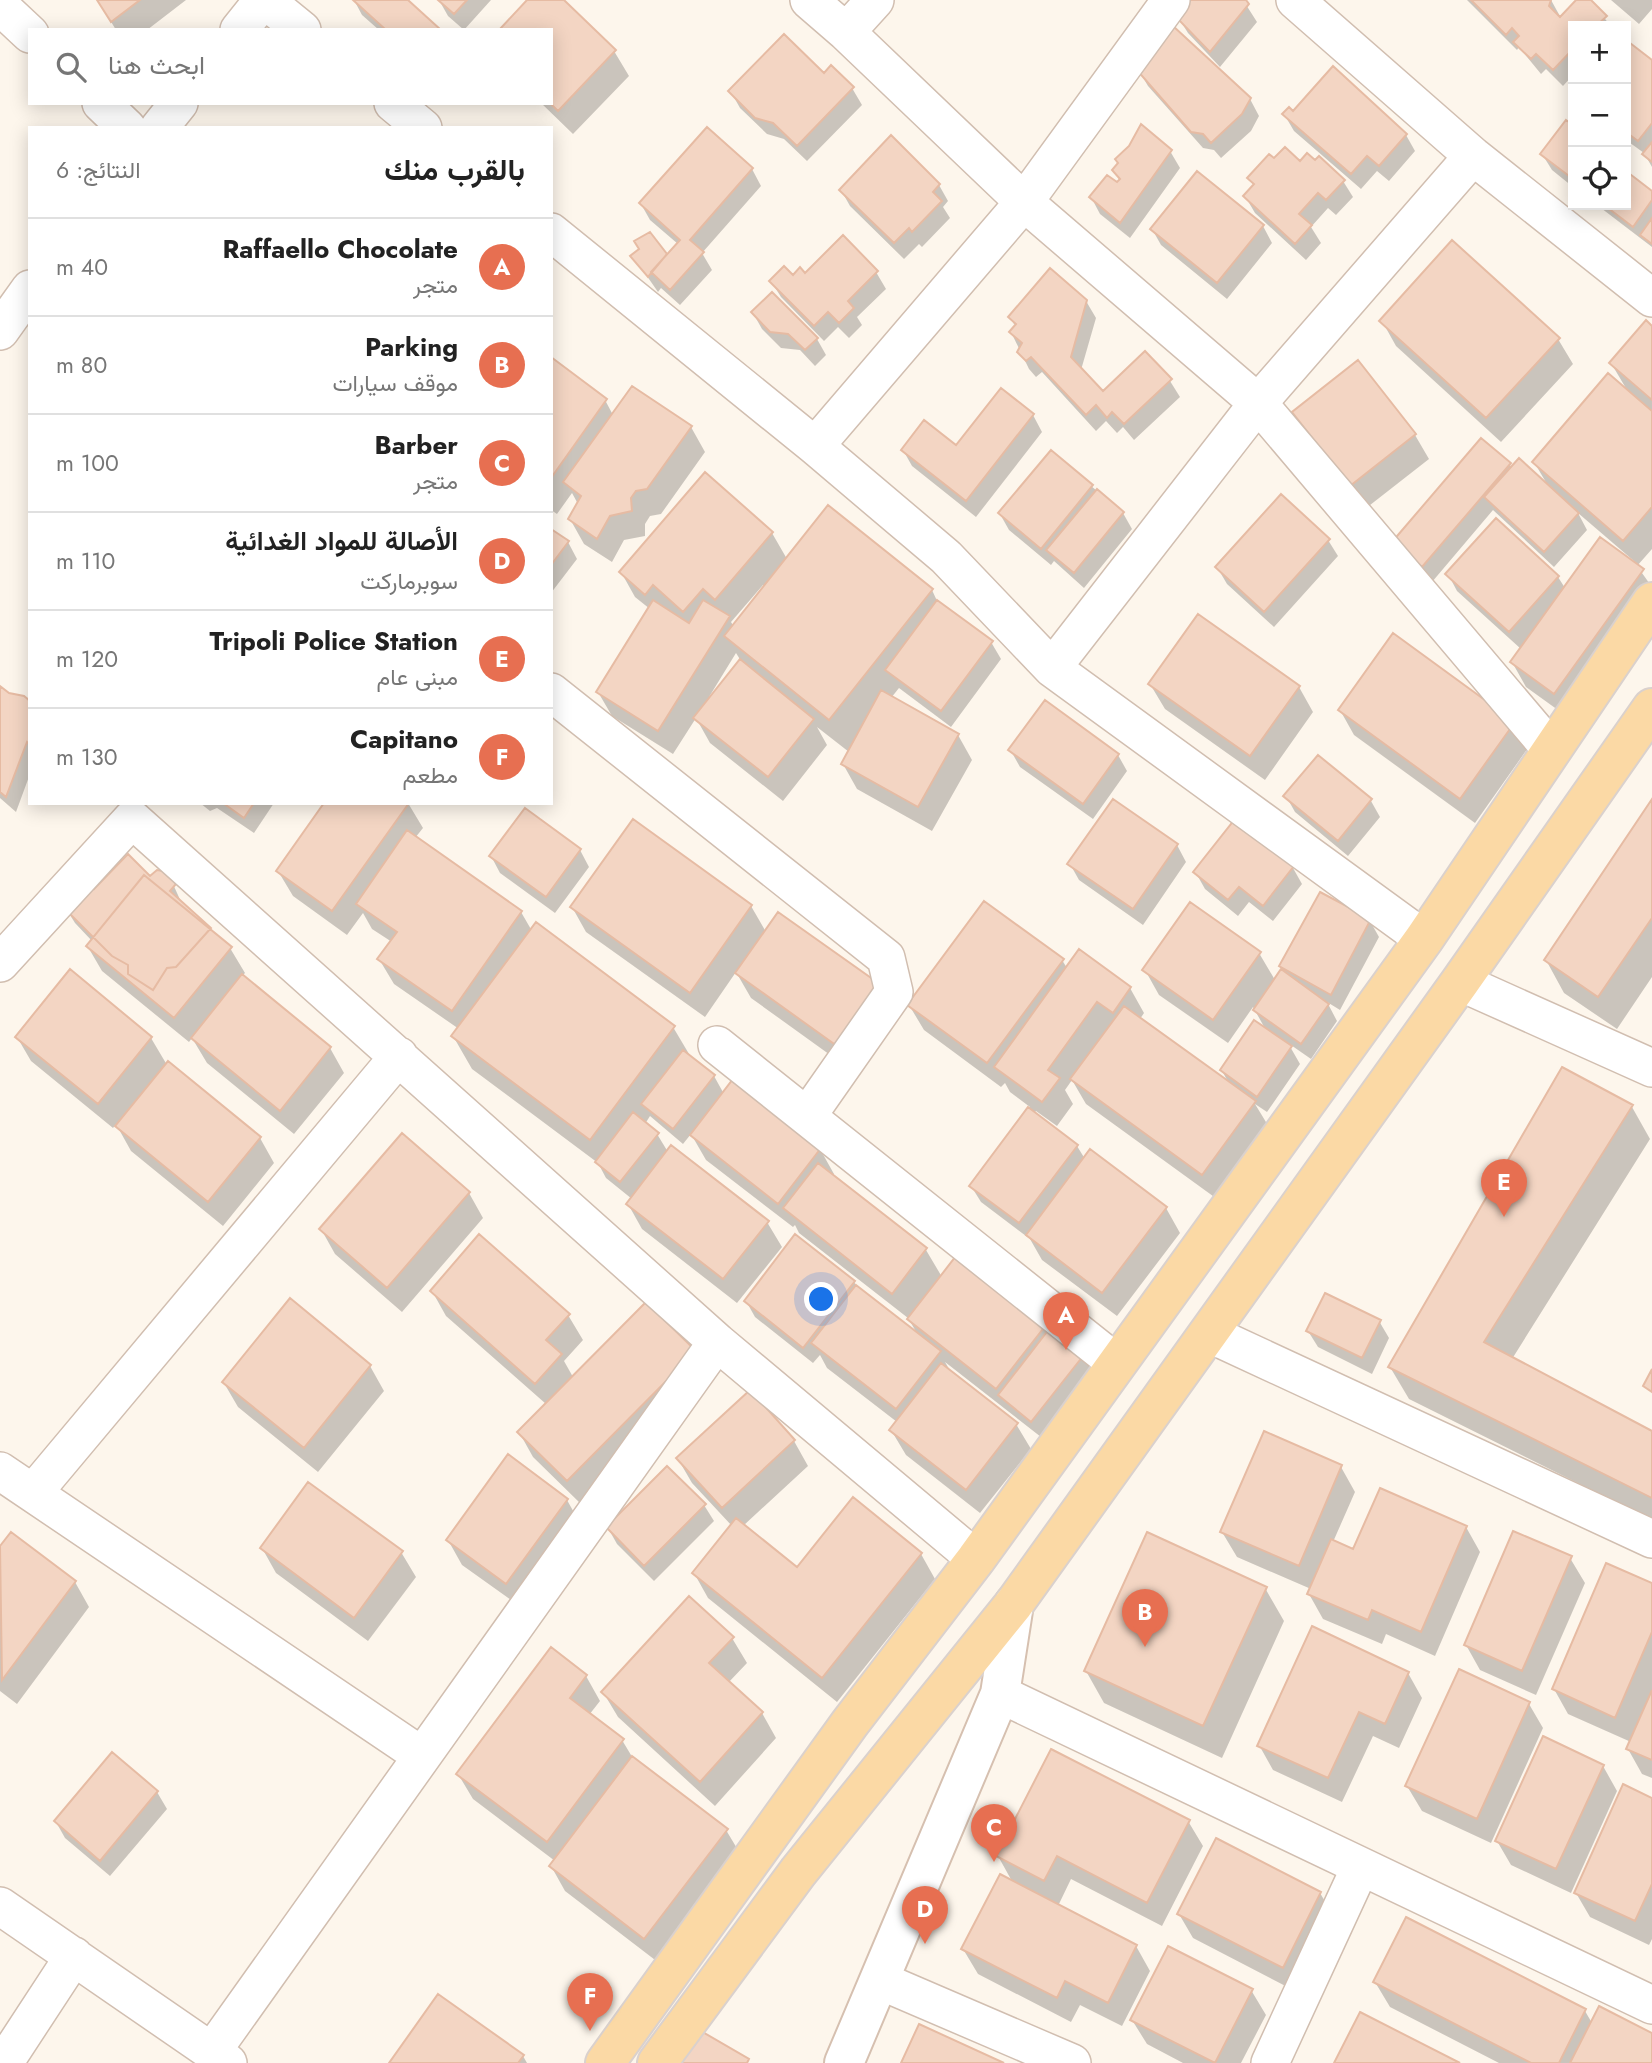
<!DOCTYPE html>
<html lang="ar">
<meta charset="utf-8">
<style>
body{margin:0;font-family:Jost,Vazirmatn,sans-serif;background:#f6f6f6;color:#222;direction:rtl}
.controls{position:absolute;right:21px;top:21px;display:grid;overflow:hidden;border-radius:0px;box-shadow:0 4px 18px #0003}
.controls button{width:63px;height:63px;display:grid;place-items:center;padding:0;border:0;border-bottom:2px solid #e0e0e0;background:#fff;color:#222;font:35px sans-serif}
.you{position:absolute;left:822px;top:1300px;width:24px;height:24px;margin:-18px;border:5px solid #fff;border-radius:50%;background:#1a73e8;box-shadow:0 0 0 10px #1a73e833}
.badge{display:grid;place-items:center;width:46px;height:46px;border-radius:50%;background:#e76f51;color:#fff;font-size:23px;font-weight:700}
.pin{position:absolute;translate:-50% -58px;filter:drop-shadow(0 2px 4px #0008)}
.pin::after{content:'';position:absolute;top:37px;width:24px;height:21px;background:inherit;clip-path:polygon(0 0,100% 0,50% 100%)}
.list{margin:0;padding:0;list-style:none}
h2{display:flex;justify-content:space-between;align-items:center;height:91px;margin:0;padding:0 28px;font-size:30px}
h2 small{font-size:23px;font-weight:400;color:#767676}
.list li{display:grid;grid-template-columns:46px 1fr auto;gap:21px;align-items:center;box-sizing:border-box;height:98px;padding:0 28px;border-top:2px solid #e0e0e0}
.list b{display:block;font-size:26px;white-space:nowrap}
.list p{margin:0;font-size:23px;white-space:nowrap;color:#767676}
.list em{font-size:23px;font-style:normal;color:#767676}
.icon{flex:none;width:38px;height:38px;fill:none;stroke:currentColor;stroke-width:2;stroke-linecap:round;stroke-linejoin:round}
.map{position:relative;flex:none;width:1652px;height:2063px;overflow:hidden;direction:ltr}
.search{position:absolute;background:#fff;box-shadow:0 4px 18px #0003;left:28px;top:28px;width:525px;height:77px;display:flex;align-items:center;gap:18px;box-sizing:border-box;padding:0 24px;border-radius:0px;color:#767676;font-size:26px}
.panel{position:absolute;background:#fff;box-shadow:0 4px 18px #0003;left:28px;top:126px;width:525px;height:679px;border-radius:0px;direction:rtl}
.map>svg:first-child{display:block}
</style>
<div class="map">
<svg width="1652" height="2063" viewBox="0 0 1652 2063">
<rect width="100%" height="100%" fill="#fdf6ec"/>
<path fill="#0003" fill-rule="evenodd" d="M98 0H186L147 30H116Z
M354 0H406L438 30H379L362 15Z
M439 0H491L464 30 448 16Z
M530 0H561L614 51 629 76 573 134 541 103H551V30Z
M1192 0H1243L1257 22 1220 67 1188 33 1178 17Z
M1467 0H1551L1561 18 1579 0H1589L1611 26H1573V75L1563 86 1546 69 1541 74 1519 47 1517 50Z
M1611 0H1652V9L1639 24Z
M1630 45 1652 62V167L1644 153 1626 140V51Z
M1138 69 1250 99 1259 116 1251 131 1221 158 1214 150 1203 148 1148 86Z
M824 76 852 88 862 105 807 161 784 139 767 134 740 108 731 92Z
M1284 114 1406 135 1415 151 1389 181 1377 171 1361 189 1294 131Z
M1566 122 1573 128V187L1552 170 1542 154Z
M1170 151 1180 168 1130 238 1100 214 1091 197 1120 181 1114 170Z
M1274 161 1300 163 1343 181 1353 197 1336 215 1328 208 1311 227 1321 243 1306 260 1255 213 1245 196 1254 186 1250 179Z
M752 169 761 186 702 253 712 270 680 305 661 288 658 292 633 256 649 234 667 257 678 244 650 220 641 204Z
M1626 173 1652 193V247L1597 205H1626Z
M939 185 948 201 943 207 950 218 922 247 919 244 904 259 850 206 841 190Z
M1263 226 1272 243 1227 299 1161 245 1152 229Z
M876 272 886 289 857 317 862 325 849 338 838 327 824 341 781 297 771 281 805 275Z
M1086 301 1096 318 1081 370 1103 393 1145 353 1170 381 1180 397 1134 440 1123 427 1117 433 1106 421 1096 431 1042 372 1036 377 1029 369 1011 332 1016 327 1010 318Z
M753 313 817 339 826 355 815 366 800 350 781 348 762 329Z
M1382 321 1558 339 1573 364 1501 442 1396 346Z
M1652 328V549L1637 566 1652 587 1569 718 1526 687 1512 662 1521 649 1457 591 1448 574 1558 577 1565 588 1634 561 1578 513 1587 530 1554 567 1493 510 1432 582 1404 559 1509 464 1512 468 1547 484 1534 462 1627 390 1611 363Z
M551 359 605 400 613 415 691 427 705 452 661 514 650 516 645 524V536L624 540 612 562 584 544 570 519 578 504 572 493 557 514 551 510Z
M1294 412 1415 435 1429 459 1365 509 1308 437Z
M1033 415 1042 432 976 517 912 466 903 450 957 447Z
M1051 452 1123 513 1132 529 1084 588 1054 561 1051 565 1009 530 1000 514Z
M705 474 772 533 787 559 932 590 938 603 991 642 1001 659 951 727 899 688 891 698 958 735 972 760 932 831 857 789 843 764 849 752 817 727 827 745 783 801 710 743 696 718 673 754 612 716 598 692 650 609 635 597 621 572ZM763 585 765 587 734 627 731 622ZM736 653 741 661 711 698 709 697Z
M551 531 568 542 577 559 551 593Z
M1328 540 1338 556 1274 627 1227 584 1217 567Z
M1150 684 1299 687 1313 712 1265 780 1165 709Z
M0 688 9 695 30 703V774L16 812 0 798Z
M1340 710 1514 723 1528 748 1475 823 1354 735Z
M1011 751 1118 755 1127 771 1093 819 1020 767Z
M1286 796 1371 801 1380 817 1348 856 1295 812Z
M200 803H274L254 833 217 808 210 811Z
M408 803 423 828 415 838 521 912 532 931 673 1027 692 1059 714 1076 724 1094 820 1149 834 1174 832 1177 926 1250 942 1277 956 1258 1095 1368 1041 1437 945 1362 952 1374 1016 1424 1031 1449 980 1513 906 1455 891 1430 897 1422 827 1368 820 1355 813 1363 755 1317 746 1301 854 1282 858 1288 918 1335 908 1318 799 1233 795 1225 793 1227 706 1160 691 1134 683 1144 650 1116 645 1124 657 1134 668 1152 767 1222 782 1247 737 1303 642 1229 628 1204 632 1199 606 1178 598 1163 472 1069 453 1036 459 1029 394 984 379 959 392 942 372 929 363 913 347 935 293 896 278 871Z
M1652 803V977L1617 1029 1564 993 1546 960Z
M1177 845 1186 862 1143 925 1079 880 1070 864Z
M580 850 589 867 555 913 500 873 491 856Z
M1293 868 1302 884 1273 921 1249 902 1238 916 1205 889 1196 873Z
M168 873 182 904 230 948 245 973 242 976 330 1048 344 1073 294 1134 207 1063 192 1038 189 1042 102 971 88 947 92 941 75 923 65 907 94 891Z
M751 906 766 932 851 1070 751 998 736 972 705 1017 586 932 572 907Z
M1370 921 1379 937 1340 1010 1327 1002 1337 1021 1311 1059 1288 1043 1300 1064 1267 1112 1255 1104 1269 1127 1217 1199 1086 1104 1072 1080 1065 1090 1073 1104 1057 1126 1036 1111 1034 1113 1077 1146 1085 1159 1166 1208 1180 1233 1117 1316 1042 1260 1030 1239 981 1202 971 1186 1030 1107 1010 1092 1005 1083 1001 1087 924 1030 909 1005 1062 960 1067 968 1130 988 1144 1013 1140 1019 1230 1085 1222 1071 1267 1032 1253 1007 1228 1043 1159 995 1145 970 1259 953 1275 980 1287 976 1281 966Z
M17 1037 151 1038 167 1065 260 1138 274 1163 223 1226 131 1151 116 1124 113 1128 31 1061Z
M1632 1107 1650 1139 1512 1359 1652 1433V1520L1409 1399 1390 1367Z
M469 1193 483 1218 402 1312 335 1254 321 1229Z
M432 1291 568 1315 583 1340 564 1361 573 1377 695 1353 582 1505 533 1457 519 1432 546 1404 446 1316Z
M1379 1321 1389 1338 1372 1374 1318 1347 1308 1331Z
M370 1366 384 1391 318 1472 238 1407 224 1383Z
M794 1441 808 1466 743 1526 797 1569 921 1554 935 1579 837 1702 708 1598 694 1573 732 1526 692 1483 678 1459Z
M1341 1467 1355 1492 1333 1542 1354 1551 1466 1527 1480 1552 1435 1656 1386 1634 1382 1644 1323 1619 1309 1594 1311 1589 1237 1557 1222 1532Z
M567 1500 581 1525 521 1607 462 1565 448 1540Z
M704 1505 714 1521 654 1581 617 1544 608 1528Z
M11 1535 75 1582 89 1607 17 1704 0 1691V1549Z
M262 1548 401 1552 416 1577 368 1641 276 1573Z
M1570 1558 1585 1583 1536 1695 1480 1670 1466 1645Z
M1652 1585V1778L1642 1774 1628 1749 1631 1742 1568 1714 1554 1689Z
M1265 1588 1284 1621 1222 1758 1104 1703 1086 1671Z
M732 1638 747 1663 728 1683 762 1713 776 1738 715 1806 618 1717 603 1692Z
M1408 1673 1422 1698 1399 1748 1373 1736 1342 1802 1273 1770 1259 1745Z
M586 1676 600 1701 589 1715 622 1740 634 1760 726 1830 741 1855 659 1963 565 1891 551 1866 555 1861 473 1799 458 1774Z
M1529 1704 1543 1728 1491 1843 1422 1811 1407 1786Z
M112 1755 157 1792 167 1809 110 1876 65 1838 56 1822Z
M1603 1766 1617 1791 1571 1893 1511 1865 1497 1841Z
M1652 1800V1939L1649 1945 1590 1917 1576 1893Z
M1188 1821 1203 1846 1162 1926 1071 1879 1058 1906 1136 1946 1150 1971 1122 2026 1080 2005 1071 2022 978 1974 963 1949 1013 1883 998 1856Z
M1320 1893 1335 1918 1297 1992 1193 1938 1179 1914Z
M1375 1982 1585 2011 1592 2023 1652 2035V2063H1499L1390 2007Z
M1251 1990 1266 2015 1241 2063H1183L1147 2044 1132 2020Z
M523 2056 527 2063H392Z"/>
<path fill="#f3d5c3" stroke="#e6bba3" stroke-width="2" d="M97 0H140L111 22Z
M353 0H408L441 30H386Z
M438 0H467L454 14Z
M527 0H564L616 50 558 111 550 103 551 30H499Z
M1190 0H1246L1249 4 1210 52 1176 17Z
M1471 0H1551L1549 6 1560 17 1576 0H1591L1607 16 1596 26H1573V49L1553 70 1536 54 1531 59 1513 42 1519 36 1512 28 1506 35Z
M1173 26 1251 98 1242 114 1211 143 1203 134 1191 132 1136 69Z
M784 34 824 73 831 65 854 87 797 146 773 123 755 118 728 91Z
M1630 43 1652 60V123L1638 141 1626 132V48Z
M1333 66 1407 134 1379 166 1367 156 1351 174 1282 114 1289 107 1293 111Z
M1566 120 1573 125V179L1540 154Z
M1141 124 1172 150 1120 223 1089 197 1107 175 1117 182 1120 179 1112 170 1118 163 1115 159 1129 146Z
M707 127 753 168 690 240 704 252 670 290 651 272 680 240 639 203Z
M891 135 940 184 933 192 942 201 912 232 909 228 894 243 839 190Z
M1652 142V162L1642 154Z
M1285 147 1300 161 1307 153 1315 160 1319 156 1345 180 1326 200 1318 193 1299 214 1312 225 1295 244 1243 196 1254 184 1247 178 1269 154 1274 158Z
M1197 171 1264 225 1217 283 1150 229Z
M1626 171 1652 191V200L1633 227 1604 205H1626Z
M1652 218V244L1640 235Z
M650 232 667 254 648 277 630 256 639 249 634 241Z
M843 235 878 271 848 301 854 308 839 323 828 312 814 326 769 281 784 266 793 275 800 267 805 273Z
M1452 240 1560 338 1486 418 1379 321Z
M1050 268 1087 300 1071 357 1103 391 1145 351 1172 379 1124 424 1112 412 1107 418 1096 405 1086 415 1031 357 1026 361 1017 352 1022 343 1009 332 1016 324 1008 317Z
M772 292 818 338 805 350 788 334 770 332 751 312Z
M1646 320 1652 326V400L1609 363Z
M551 357 607 399 551 478Z
M1358 360 1416 434 1350 486 1292 412Z
M1608 373 1652 411V507L1623 541 1532 462Z
M632 386 692 426 647 489 636 491 631 498 632 511 610 516 597 539 568 519 581 496 563 482Z
M1001 388 1034 414 966 501 901 450 924 420 956 445Z
M1481 438 1511 463 1422 567 1392 542Z
M1051 450 1093 485 1041 549 998 513Z
M1519 458 1579 513 1544 552 1484 497Z
M705 472 773 532 715 600 703 589 683 612 653 585 645 595 619 572Z
M1097 489 1124 512 1074 573 1046 550Z
M1281 494 1330 539 1264 612 1215 567Z
M828 505 933 589 829 720 724 636Z
M1496 518 1559 576 1509 632 1445 574Z
M551 529 569 541 551 565Z
M1600 537 1644 569 1554 694 1510 662Z
M653 600 689 623 703 600 730 616 658 731 596 692Z
M937 600 993 641 941 711 885 670Z
M1198 614 1300 686 1250 756 1148 684Z
M1393 633 1515 722 1460 799 1338 710Z
M740 659 814 719 768 777 693 718Z
M0 686 9 693 24 696 30 701V745L27 742 6 797 0 792Z
M881 690 959 734 918 807 841 764Z
M1045 700 1119 754 1083 804 1008 750Z
M1318 755 1372 799 1338 841 1283 796Z
M1113 799 1178 844 1133 909 1067 864Z
M1652 799V918L1598 997 1544 960Z
M223 803H254L244 818Z
M324 803H409L332 911 276 871Z
M525 808 581 849 546 897 489 856Z
M633 819 752 905 690 993 570 907Z
M1235 819 1294 866 1263 906 1239 887 1228 900 1193 872Z
M407 830 522 911 452 1011 377 959 397 932 356 904Z
M128 854 150 876 157 870 169 872 176 884 170 891 211 928 176 967 167 968 153 990 128 974V965L112 956 63 907 87 882 94 889Z
M144 875 232 947 174 1018 86 946Z
M1320 892 1371 919 1331 995 1279 966Z
M984 901 1064 959 987 1063 907 1005Z
M1190 902 1261 952 1213 1020 1142 970Z
M778 912 881 985 837 1046 735 973Z
M536 922 675 1026 590 1140 451 1036Z
M1079 949 1131 987 1113 1013 1097 1002 1048 1070 1060 1078 1042 1102 994 1067Z
M70 969 152 1037 98 1104 15 1037Z
M1281 969 1329 1004 1301 1044 1253 1010Z
M242 974 331 1047 280 1111 191 1038Z
M1124 1006 1256 1101 1202 1175 1070 1079Z
M1254 1020 1292 1046 1257 1097 1220 1070Z
M683 1050 715 1075 673 1129 641 1104Z
M168 1061 261 1137 208 1202 115 1126Z
M1562 1067 1633 1105 1484 1342 1652 1431V1498L1388 1367Z
M733 1079 821 1148 778 1204 690 1135Z
M1028 1107 1078 1145 1019 1223 969 1186Z
M633 1112 659 1133 620 1182 595 1162Z
M402 1133 470 1192 387 1288 319 1229Z
M671 1145 769 1221 723 1279 626 1204Z
M1090 1149 1167 1207 1102 1293 1026 1235Z
M818 1163 927 1248 892 1294 783 1208Z
M479 1234 570 1314 546 1340 562 1354 535 1384 430 1291Z
M795 1234 855 1281 803 1348 744 1301Z
M956 1256 1046 1325 996 1389 907 1319Z
M856 1285 941 1351 896 1409 811 1343Z
M1325 1293 1381 1320 1362 1358 1306 1331Z
M290 1298 371 1365 304 1448 222 1382Z
M646 1302 696 1351 567 1481 517 1432Z
M1053 1324 1087 1351 1031 1422 998 1395Z
M941 1363 1018 1423 966 1490 889 1430Z
M1652 1369V1392L1643 1386Z
M750 1390 795 1440 722 1508 676 1458Z
M1264 1431 1342 1465 1299 1566 1220 1532Z
M508 1454 568 1499 506 1584 446 1540Z
M667 1466 706 1504 644 1566 606 1527Z
M308 1482 403 1551 354 1618 260 1548Z
M1380 1488 1467 1526 1421 1632 1372 1610 1368 1620 1307 1594 1331 1539 1353 1549Z
M853 1497 922 1553 822 1678 692 1573 736 1518 797 1567Z
M1513 1531 1572 1556 1522 1671 1464 1645Z
M11 1532 76 1581 2 1680 0 1546Z
M1147 1532 1267 1587 1203 1726 1084 1671Z
M1606 1563 1652 1583V1632L1615 1718 1552 1689Z
M689 1596 734 1637 709 1663 763 1712 700 1782 601 1692Z
M1312 1626 1409 1672 1385 1724 1359 1712 1328 1778 1257 1746Z
M551 1647 587 1675 570 1698 624 1739 547 1842 456 1774Z
M1459 1669 1530 1702 1477 1819 1405 1786Z
M1652 1690V1760L1626 1749Z
M1543 1736 1604 1765 1556 1869 1495 1841Z
M1051 1749 1190 1820 1147 1903 1057 1856 1044 1881 996 1856Z
M112 1752 158 1791 100 1861 54 1821Z
M632 1756 728 1829 644 1939 549 1866Z
M1623 1784 1652 1798V1884L1635 1921 1574 1893Z
M1216 1838 1321 1892 1283 1968 1177 1914Z
M1000 1874 1137 1945 1108 2003 1065 1981 1057 1998 961 1949Z
M1406 1917 1586 2009 1559 2063H1531L1373 1982Z
M1168 1946 1253 1989 1215 2063 1130 2020Z
M438 1994 524 2055 518 2063H389Z
M1599 2006 1652 2033V2063H1570Z
M1360 2012 1460 2063H1334Z
M919 2024 1004 2063H901Z
M694 2027 749 2059 747 2063H674Z"/>
<g fill="none" stroke-linecap="round" stroke-linejoin="round">
<g stroke="#d1beb0" stroke-width="40">
<path id="street" d="M265 0 302 30
M809 0 846 32 1024 202 1258 403 1550 748
M1295 0 1473 156 1652 298
M0 6 30 34
M239 30 263 0
M846 32 875 0
M101 103 127 128
M393 103 423 128
M159 128 179 103
M551 232 815 446 946 557 1052 668 1424 939
M0 331 30 289
M815 446 1024 202 1171 0
M1052 668 1258 403 1473 156
M551 692 886 958 894 992 808 1115
M0 963 132 819 717 1342
M1460 982 1652 1068
M717 1045 1115 1362
M1210 1334 1652 1539
M0 1471 422 1756
M33 1493 399 1056
M1000 1694 1652 2005
M0 1906 228 2063
M881 1981 1072 2063
M213 2050 717 1342 976 1559
M4 2063 74 1956
M1270 2063 1360 1868"/>
</g>
<g stroke="#d6c0b0" stroke-width="42">
<path id="secondary" d="M844 2063 1000 1694 1014 1604"/>
</g>
<g stroke="#dad1cd" stroke-width="42">
<path id="primary" d="M605 2063 850 1723 976 1559 1424 939 1652 602
M657 2063 798 1872 1014 1604 1460 982 1652 708"/>
</g>
<use href="#street" stroke="#fff" stroke-width="37"/>
<use href="#secondary" stroke="#fff" stroke-width="38"/>
<use href="#primary" stroke="#fbd9a5" stroke-width="38"/>
</g>
</svg>
<div class="controls">
<button>+</button>
<button>−</button>
<button><svg class="icon" aria-label="locate" viewBox="0 0 24 24"><circle cx="12" cy="12" r="6"/><path d="M12 2v4M12 18v4M2 12h4M18 12h4"/></svg></button>
</div>
<div class="you"></div>
<div class="pin badge" style="left:1066px;top:1350px">A</div>
<div class="pin badge" style="left:1145px;top:1647px">B</div>
<div class="pin badge" style="left:994px;top:1862px">C</div>
<div class="pin badge" style="left:925px;top:1944px">D</div>
<div class="pin badge" style="left:1504px;top:1217px">E</div>
<div class="pin badge" style="left:590px;top:2031px">F</div>
<div class="search"><svg class="icon" aria-label="search" viewBox="0 0 24 24"><circle cx="10" cy="10" r="6"/><path d="M15 15l6 6"/></svg>ابحث هنا</div>
<section class="panel">
<h2>بالقرب منك<small>النتائج: 6</small></h2>
<ul class="list">
<li><span class="badge">A</span><div><b>Raffaello Chocolate</b><p>متجر</p></div><em>40 m</em></li>
<li><span class="badge">B</span><div><b>Parking</b><p>موقف سيارات</p></div><em>80 m</em></li>
<li><span class="badge">C</span><div><b>Barber</b><p>متجر</p></div><em>100 m</em></li>
<li><span class="badge">D</span><div><b>الأصالة للمواد الغدائية</b><p>سوبرماركت</p></div><em>110 m</em></li>
<li><span class="badge">E</span><div><b>Tripoli Police Station</b><p>مبنى عام</p></div><em>120 m</em></li>
<li><span class="badge">F</span><div><b>Capitano</b><p>مطعم</p></div><em>130 m</em></li>
</ul>
</section>
</div>
